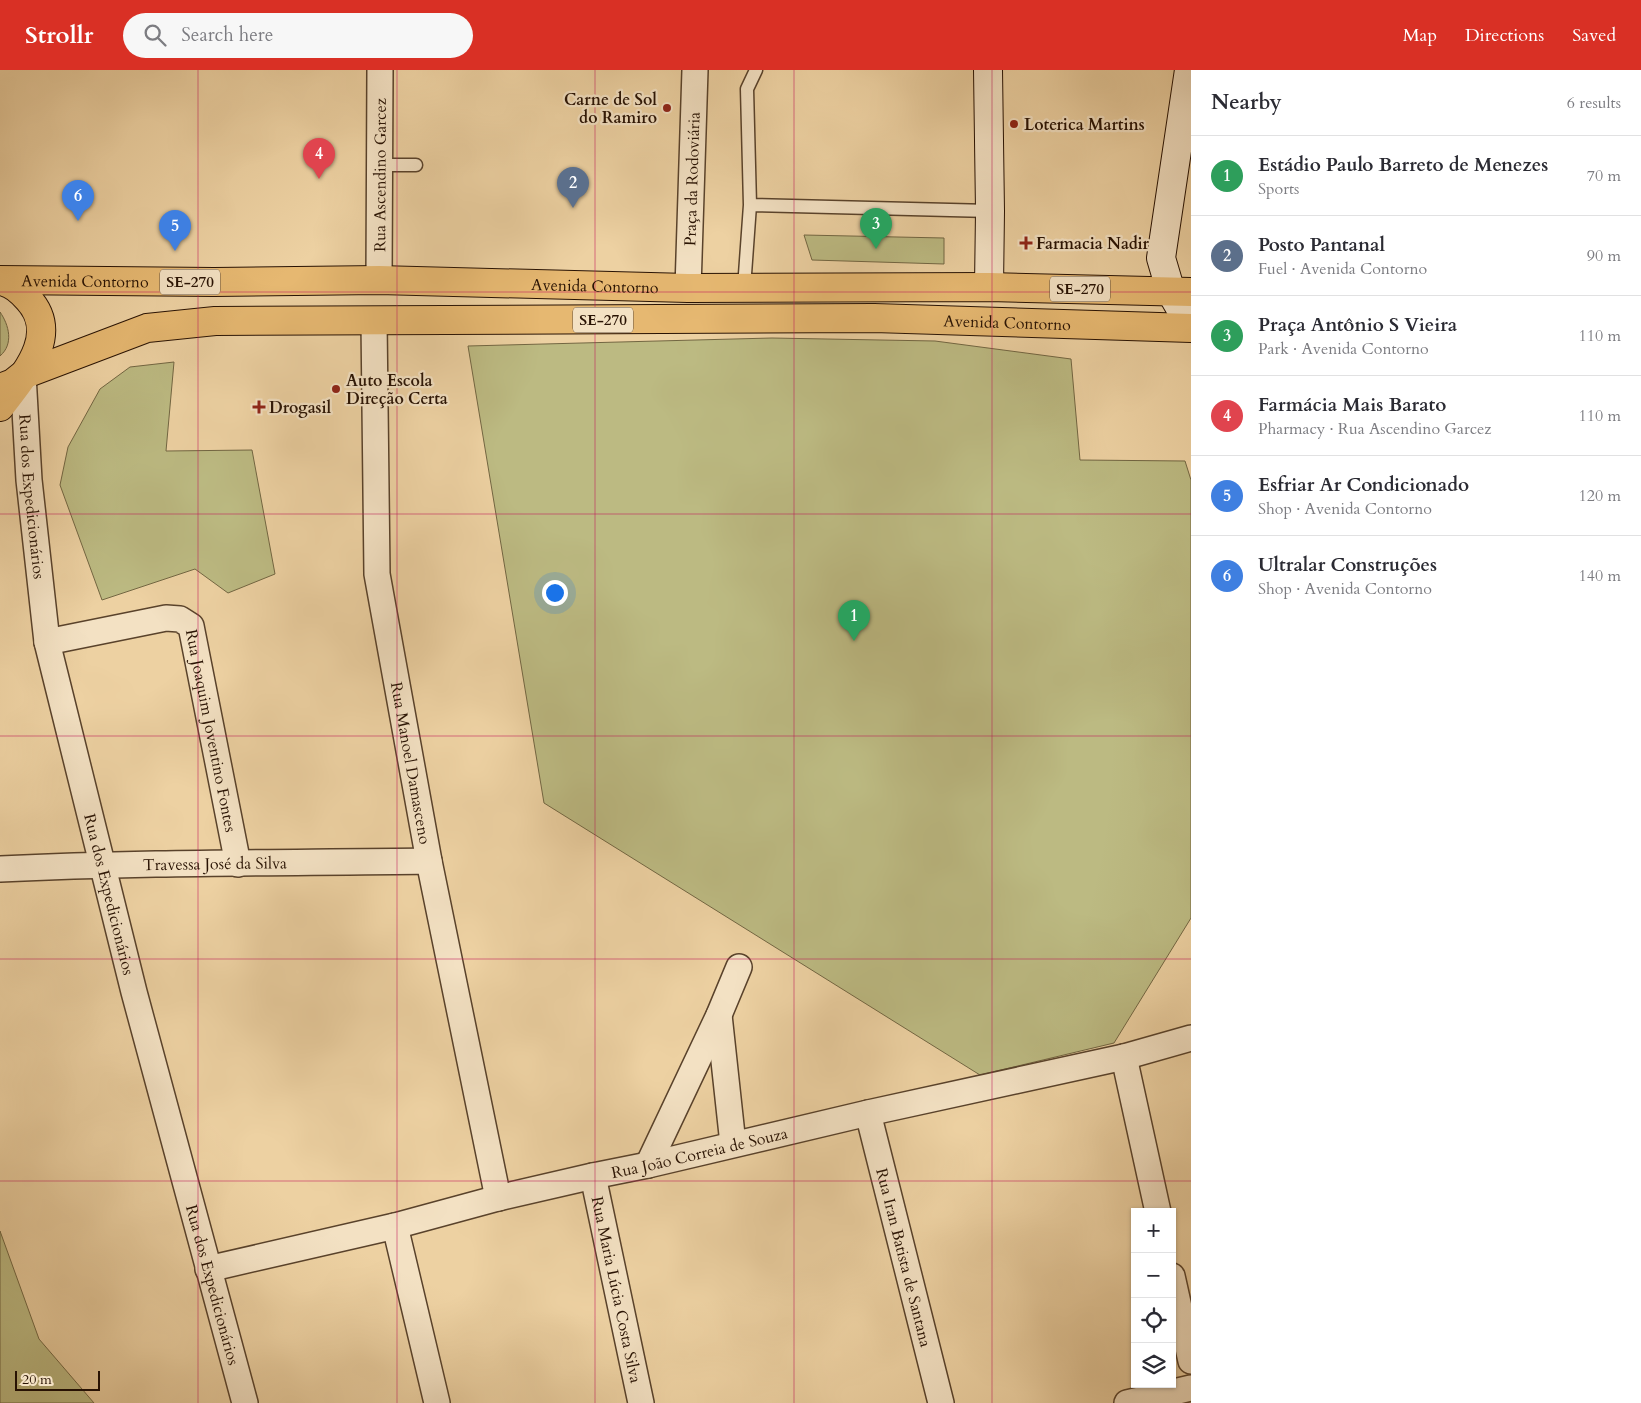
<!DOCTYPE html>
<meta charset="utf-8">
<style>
body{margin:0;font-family:Cardo,serif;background:#f7f7f7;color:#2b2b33}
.controls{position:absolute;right:15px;bottom:15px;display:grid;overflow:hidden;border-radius:0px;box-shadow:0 1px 4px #0004}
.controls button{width:45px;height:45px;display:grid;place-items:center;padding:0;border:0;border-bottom:1px solid #e1e1e2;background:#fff;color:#2b2b33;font:25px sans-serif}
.scale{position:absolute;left:15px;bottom:12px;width:85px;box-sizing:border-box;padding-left:5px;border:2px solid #281203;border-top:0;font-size:14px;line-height:18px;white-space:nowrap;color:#281203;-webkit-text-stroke:4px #f3e1c3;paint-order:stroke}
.you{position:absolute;left:554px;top:522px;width:18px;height:18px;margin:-12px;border:4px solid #fff;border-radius:50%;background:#1a73e8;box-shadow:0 0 0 8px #1a73e833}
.badge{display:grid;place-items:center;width:32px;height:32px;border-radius:50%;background:#d93025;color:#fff;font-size:16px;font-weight:700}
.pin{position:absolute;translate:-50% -41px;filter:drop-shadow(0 1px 2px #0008)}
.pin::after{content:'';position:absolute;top:26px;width:18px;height:15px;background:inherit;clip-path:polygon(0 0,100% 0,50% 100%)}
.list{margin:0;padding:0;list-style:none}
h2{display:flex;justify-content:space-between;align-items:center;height:65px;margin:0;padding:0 20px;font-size:21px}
h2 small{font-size:16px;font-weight:400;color:#7c7c81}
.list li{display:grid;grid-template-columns:32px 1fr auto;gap:15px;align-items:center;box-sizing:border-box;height:80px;padding:0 20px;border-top:1px solid #e1e1e2}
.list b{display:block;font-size:19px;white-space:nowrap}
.list p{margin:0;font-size:16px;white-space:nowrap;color:#7c7c81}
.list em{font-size:16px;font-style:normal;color:#7c7c81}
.icon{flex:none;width:28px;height:28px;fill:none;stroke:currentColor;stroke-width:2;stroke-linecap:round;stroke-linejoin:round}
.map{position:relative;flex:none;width:1191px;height:1333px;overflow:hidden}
header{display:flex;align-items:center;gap:30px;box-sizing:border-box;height:70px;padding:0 25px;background:#d93025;color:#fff}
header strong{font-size:24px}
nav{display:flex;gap:28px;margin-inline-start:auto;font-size:18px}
.search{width:350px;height:45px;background:#f7f7f7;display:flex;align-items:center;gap:12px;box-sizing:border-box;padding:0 18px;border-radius:28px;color:#7c7c81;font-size:19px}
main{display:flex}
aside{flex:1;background:#fff}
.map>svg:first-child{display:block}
</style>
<header>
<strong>Strollr</strong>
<div class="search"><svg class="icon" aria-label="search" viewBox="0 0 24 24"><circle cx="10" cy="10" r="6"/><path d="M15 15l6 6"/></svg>Search here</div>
<nav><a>Map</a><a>Directions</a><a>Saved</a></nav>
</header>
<main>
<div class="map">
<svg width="1191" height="1333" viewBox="0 0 1191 1333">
<rect width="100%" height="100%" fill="#edd1a2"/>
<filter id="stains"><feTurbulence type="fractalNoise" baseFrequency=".004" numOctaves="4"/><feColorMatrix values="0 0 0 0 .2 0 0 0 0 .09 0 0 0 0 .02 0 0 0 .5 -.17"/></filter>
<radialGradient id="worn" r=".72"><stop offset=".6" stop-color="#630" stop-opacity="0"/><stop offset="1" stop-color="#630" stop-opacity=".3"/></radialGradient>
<path fill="#bcba82" stroke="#726642" d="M804 165 944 168V194L812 190Z
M0 242C9 255 14 274 0 286Z
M772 268 935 271 1071 289 1080 390 1185 391 1191 410V848L1114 973 980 1005 544 733 468 276Z
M174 292 166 381 252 380 275 504 228 523 195 499 102 530 60 415 68 377 100 319 130 297Z
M0 1161 39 1269 94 1333H0Z"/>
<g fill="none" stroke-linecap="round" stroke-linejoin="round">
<g stroke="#59422b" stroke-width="15">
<path id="lane" d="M380 95H416
M750 135 990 141
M744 218 750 135 747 19 756 0"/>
</g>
<g stroke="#59422b" stroke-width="28">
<g id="street">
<path id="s1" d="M379 210 380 0"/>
<path id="s2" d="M688 218 695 0"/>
<path id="s3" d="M374 251 377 504 429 791 498 1128"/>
<path id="s4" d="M23 305 29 410 47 572 134 922 245 1333"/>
<path id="s5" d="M47 572 166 548 180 549 191 556 238 794"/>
<path id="s6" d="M0 799C143 792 286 793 429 791"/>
<path d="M719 945 733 1074"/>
<path d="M1124 987 1158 1142"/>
<path id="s7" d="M868 1043 941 1333"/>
<path d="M648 1095 719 945 739 897"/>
<path id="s8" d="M593 1106 641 1333"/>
<path d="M395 1156 437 1333"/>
<path id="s9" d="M208 1199 395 1156 498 1128 593 1106 648 1095 868 1043 1124 987 1191 968"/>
<path d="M1172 1206 1191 1291"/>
<path d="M1127 1333 1191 1318"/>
</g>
</g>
<g stroke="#281203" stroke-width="30">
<path id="secondary" d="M988 0 990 141 989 217
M1189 0 1161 188 1171 222 1191 257"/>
</g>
<g stroke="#281203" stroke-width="30">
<g id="primary">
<path id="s10" d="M0 210 214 212 379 210 688 218 989 217 1191 222"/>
<path d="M0 211C11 212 21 221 28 229 62 266 22 307 0 337"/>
<path id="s11" d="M0 318 13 313 23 305 147 258 215 251 874 248 1191 258"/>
</g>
</g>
<use href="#lane" stroke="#f3e1c3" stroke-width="12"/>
<use href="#street" stroke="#f3e1c3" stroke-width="25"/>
<use href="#secondary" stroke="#f3e1c3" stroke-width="28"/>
<use href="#primary" stroke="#e6b871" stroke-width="28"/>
</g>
<path fill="none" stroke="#c2185b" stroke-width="1" stroke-opacity="0.55" d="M198 0V1333M397 0V1333M595 0V1333M794 0V1333M992 0V1333M0 222H1191M0 444H1191M0 666H1191M0 889H1191M0 1111H1191"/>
<g fill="#8f2418" stroke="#f3e1c3" stroke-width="2">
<circle cx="667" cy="38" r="5"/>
<circle cx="1014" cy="54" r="5"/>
<path d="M1023.5 165.5h5v5h5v5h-5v5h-5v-5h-5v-5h5z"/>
<circle cx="336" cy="319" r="5"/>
<path d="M256.5 329.5h5v5h5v5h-5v5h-5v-5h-5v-5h5z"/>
</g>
<g text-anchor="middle" stroke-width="4.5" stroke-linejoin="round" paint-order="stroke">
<g fill="#f3e1c3" stroke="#65503d" stroke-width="1">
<rect x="160" y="199.5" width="60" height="25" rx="4"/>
<rect x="1050" y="206.5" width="60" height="25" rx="4"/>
<rect x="573" y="237.5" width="60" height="25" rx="4"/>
</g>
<g font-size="15" font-weight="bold" fill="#281203">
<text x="190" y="217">SE-270</text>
<text x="1080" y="224">SE-270</text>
<text x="603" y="255">SE-270</text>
</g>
<g font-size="16" font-weight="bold" fill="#281203" stroke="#f3e1c3" text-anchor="start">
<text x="657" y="35" text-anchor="end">Carne de Sol<tspan x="657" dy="18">do Ramiro</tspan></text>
<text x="1024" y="60">Loterica Martins</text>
<text x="1036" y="179">Farmacia Nadir</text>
<text x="346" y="316">Auto Escola<tspan x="346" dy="18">Direção Certa</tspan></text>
<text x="269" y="343">Drogasil</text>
</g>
<g font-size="16" fill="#281203" stroke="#f3e1c3">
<text dy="6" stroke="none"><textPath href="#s1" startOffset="105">Rua Ascendino Garcez</textPath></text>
<text dy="6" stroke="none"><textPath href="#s2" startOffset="109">Praça da Rodoviária</textPath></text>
<text dy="6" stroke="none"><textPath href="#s10" startOffset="85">Avenida Contorno</textPath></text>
<text dy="6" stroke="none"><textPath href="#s10" startOffset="595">Avenida Contorno</textPath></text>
<text dy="6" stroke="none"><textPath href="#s11" startOffset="1020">Avenida Contorno</textPath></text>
<text dy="6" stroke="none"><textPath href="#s4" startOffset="122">Rua dos Expedicionários</textPath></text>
<text dy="6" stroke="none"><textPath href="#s5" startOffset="255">Rua Joaquim Joventino Fontes</textPath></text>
<text dy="6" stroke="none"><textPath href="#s3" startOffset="445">Rua Manoel Damasceno</textPath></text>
<text dy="6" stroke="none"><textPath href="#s6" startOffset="215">Travessa José da Silva</textPath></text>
<text dy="6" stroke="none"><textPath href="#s4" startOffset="528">Rua dos Expedicionários</textPath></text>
<text dy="6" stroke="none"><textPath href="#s9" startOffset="505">Rua João Correia de Souza</textPath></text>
<text dy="6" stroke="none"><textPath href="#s7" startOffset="149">Rua Iran Batista de Santana</textPath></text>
<text dy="6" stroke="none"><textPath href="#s4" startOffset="932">Rua dos Expedicionários</textPath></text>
<text dy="6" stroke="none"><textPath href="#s8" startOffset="116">Rua Maria Lúcia Costa Silva</textPath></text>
</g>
</g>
<rect width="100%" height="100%" filter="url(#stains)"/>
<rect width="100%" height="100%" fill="url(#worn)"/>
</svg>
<div class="controls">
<button>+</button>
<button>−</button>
<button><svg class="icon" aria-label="locate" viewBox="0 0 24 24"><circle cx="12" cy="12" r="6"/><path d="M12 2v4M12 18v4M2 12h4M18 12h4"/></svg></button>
<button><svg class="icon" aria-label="layers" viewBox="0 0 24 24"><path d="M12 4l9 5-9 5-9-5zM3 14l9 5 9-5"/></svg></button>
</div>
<div class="scale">20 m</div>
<div class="you"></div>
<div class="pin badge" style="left:854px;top:571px;background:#2e9e5b">1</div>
<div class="pin badge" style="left:573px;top:138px;background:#5c6f8a">2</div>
<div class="pin badge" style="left:876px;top:179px;background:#2e9e5b">3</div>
<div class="pin badge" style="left:319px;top:109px;background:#e0444e">4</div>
<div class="pin badge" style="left:175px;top:181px;background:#3f7fe0">5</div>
<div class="pin badge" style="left:78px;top:151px;background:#3f7fe0">6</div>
</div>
<aside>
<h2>Nearby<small>6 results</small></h2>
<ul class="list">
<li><span class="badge" style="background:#2e9e5b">1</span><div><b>Estádio Paulo Barreto de Menezes</b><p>Sports</p></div><em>70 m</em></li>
<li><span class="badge" style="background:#5c6f8a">2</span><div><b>Posto Pantanal</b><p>Fuel · Avenida Contorno</p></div><em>90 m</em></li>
<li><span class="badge" style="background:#2e9e5b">3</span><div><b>Praça Antônio S Vieira</b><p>Park · Avenida Contorno</p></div><em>110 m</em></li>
<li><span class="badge" style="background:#e0444e">4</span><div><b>Farmácia Mais Barato</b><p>Pharmacy · Rua Ascendino Garcez</p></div><em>110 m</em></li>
<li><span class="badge" style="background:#3f7fe0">5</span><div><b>Esfriar Ar Condicionado</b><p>Shop · Avenida Contorno</p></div><em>120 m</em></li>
<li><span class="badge" style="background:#3f7fe0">6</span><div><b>Ultralar Construções</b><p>Shop · Avenida Contorno</p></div><em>140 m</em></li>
</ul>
</aside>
</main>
